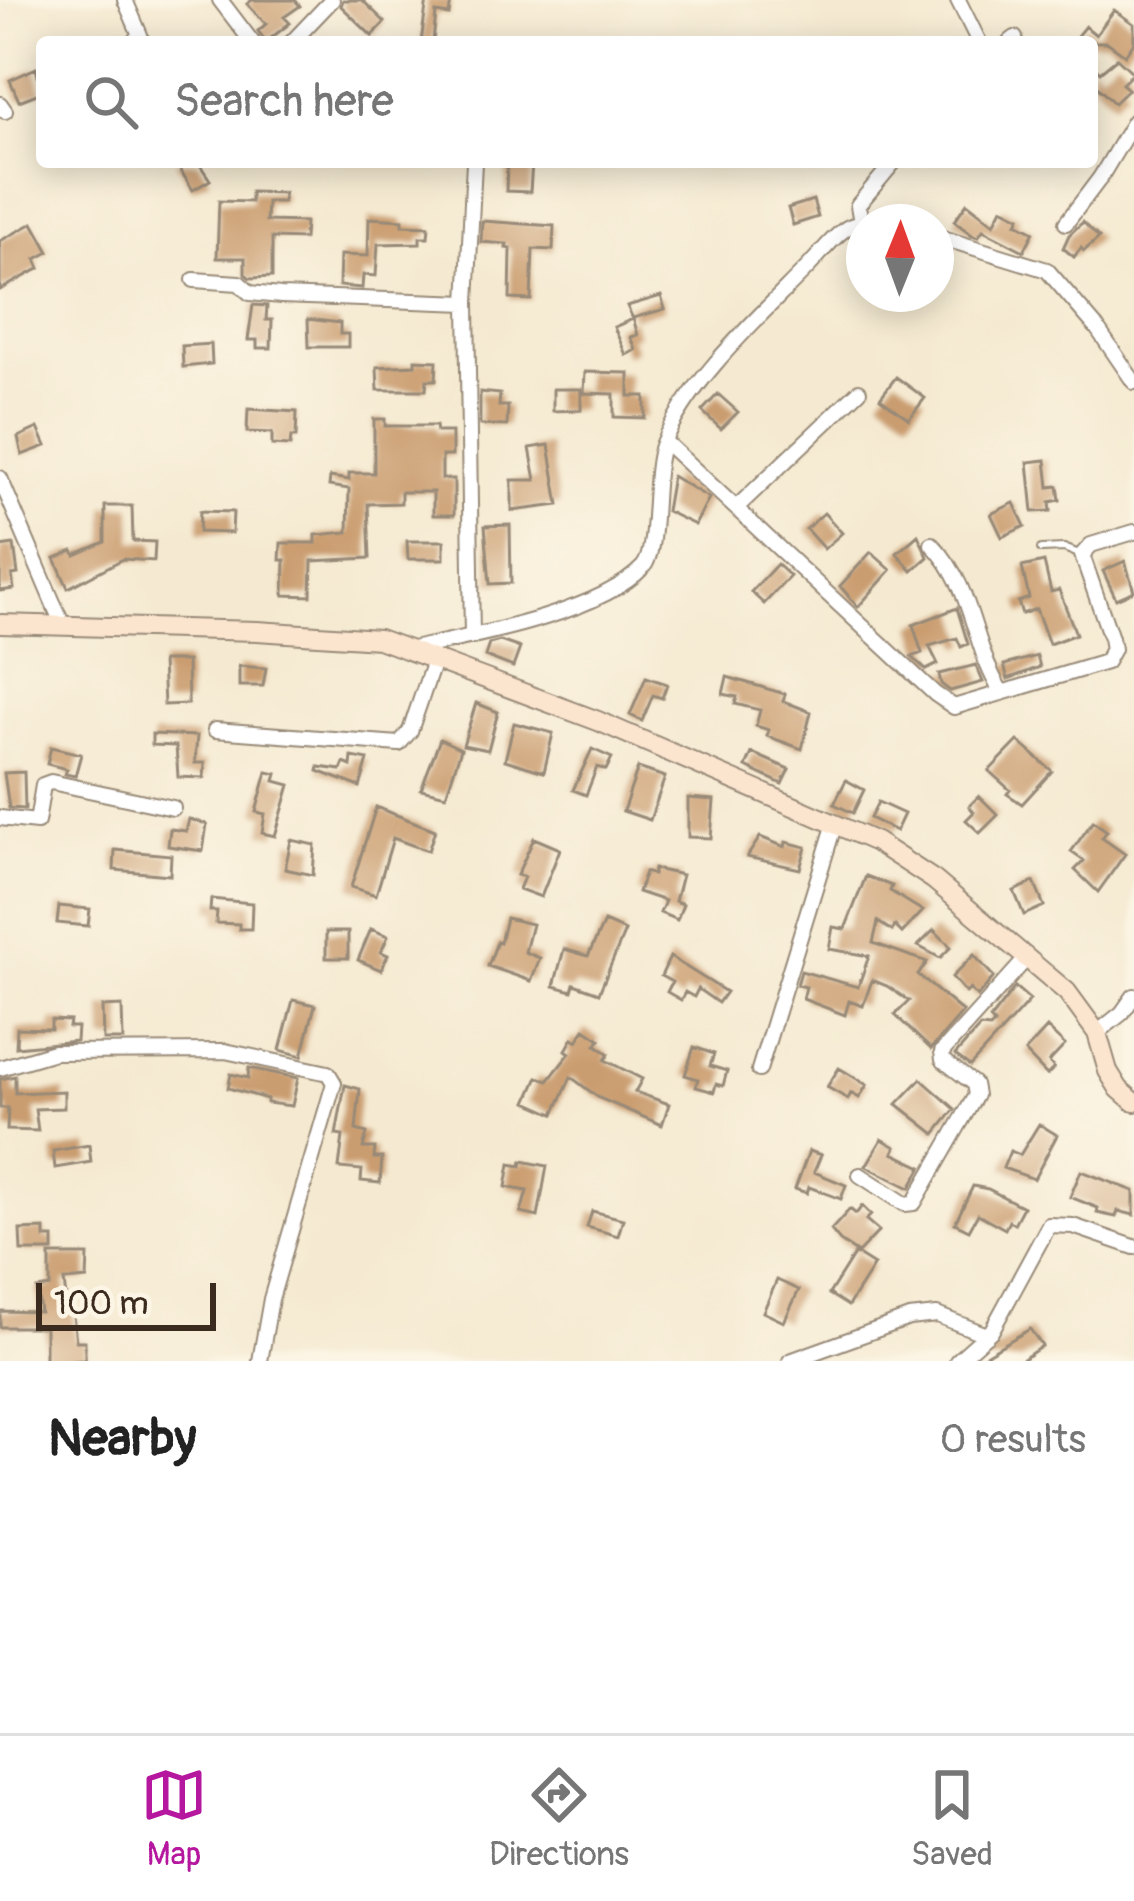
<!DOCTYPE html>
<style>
body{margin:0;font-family:Pangolin,sans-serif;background:#f6f6f6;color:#222}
.compass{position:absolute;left:846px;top:204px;width:108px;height:108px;border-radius:50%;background:#fff;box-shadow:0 6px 30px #0003;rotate:1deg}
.scale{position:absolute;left:36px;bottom:30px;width:180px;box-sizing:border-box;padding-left:12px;border:6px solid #3b2a1e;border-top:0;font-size:33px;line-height:42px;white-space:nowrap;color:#3b2a1e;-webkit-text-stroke:9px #fcf5e5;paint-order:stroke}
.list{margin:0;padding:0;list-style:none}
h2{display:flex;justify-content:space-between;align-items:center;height:156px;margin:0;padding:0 48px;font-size:51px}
h2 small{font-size:39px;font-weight:400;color:#767676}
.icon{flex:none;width:66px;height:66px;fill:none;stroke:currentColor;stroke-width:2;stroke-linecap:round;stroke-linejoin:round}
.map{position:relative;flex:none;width:1134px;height:1361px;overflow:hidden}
.search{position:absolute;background:#fff;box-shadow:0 6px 30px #0003;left:36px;right:36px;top:36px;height:132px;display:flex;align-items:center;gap:30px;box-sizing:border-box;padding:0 42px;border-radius:12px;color:#767676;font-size:45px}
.sheet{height:372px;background:#fff}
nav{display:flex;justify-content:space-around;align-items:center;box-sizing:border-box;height:168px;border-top:3px solid #e0e0e0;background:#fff;font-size:33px;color:#767676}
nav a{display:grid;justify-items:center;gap:6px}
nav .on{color:#b5179e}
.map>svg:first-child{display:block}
</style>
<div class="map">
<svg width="1134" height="1361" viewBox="0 0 1134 1361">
<rect width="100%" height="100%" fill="#fcf5e5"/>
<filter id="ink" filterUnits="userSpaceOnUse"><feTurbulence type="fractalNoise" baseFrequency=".00833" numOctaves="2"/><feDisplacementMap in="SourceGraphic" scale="24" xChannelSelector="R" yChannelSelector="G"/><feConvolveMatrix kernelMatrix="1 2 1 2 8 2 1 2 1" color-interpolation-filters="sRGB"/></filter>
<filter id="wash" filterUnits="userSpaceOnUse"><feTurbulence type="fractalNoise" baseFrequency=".004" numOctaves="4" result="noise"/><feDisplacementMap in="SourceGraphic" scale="48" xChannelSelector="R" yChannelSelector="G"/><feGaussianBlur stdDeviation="2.7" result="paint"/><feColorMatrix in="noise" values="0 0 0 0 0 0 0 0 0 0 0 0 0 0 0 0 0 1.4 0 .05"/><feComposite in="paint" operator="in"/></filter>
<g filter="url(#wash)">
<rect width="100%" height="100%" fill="#f5ead1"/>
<g id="blocks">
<path fill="#ca9d6f" d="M252 0H295L300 6 284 17 290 23 266 42 258 31 266 24 247 4Z
M343 0H362L385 22 372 36 341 6Z
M427 0H451L449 15 436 13 433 42H421Z
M1114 10 1134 24V42L1125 55 1107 42H1072L1085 26 1096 35Z
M1117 58 1133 73 1122 84 1128 89 1114 103 1092 82V64L1100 72Z
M36 68 42 92 19 101 10 80Z
M175 162H198L210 180 193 190Z
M507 162H532L530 192 506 191Z
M251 192 284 193 283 202H267L266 221 305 222 304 239 272 238V277L250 278 245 274V258H217L219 201 251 202Z
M813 200 818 217 793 225 788 208Z
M967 203 994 224 1002 208 1020 217 1017 223 1034 232 1024 251 983 230 978 237 972 235 954 221Z
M369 218 403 220V225L429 226 428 237H420V243L378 244 376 276 363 275 362 288 339 286 340 255 368 256Z
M482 221 554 226 553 250 533 249 531 300 510 299 511 249 506 248 507 244 481 242Z
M1083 222 1099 238 1084 251 1081 248 1074 257 1063 248 1069 235Z
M33 223 49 252 36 259 40 268 0 290V241Z
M661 296 665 309 633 318 638 335 631 337 636 350 626 355 614 327 633 319 627 306Z
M253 305 267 306 266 320H272L271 348H257V340H248Z
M308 319 340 323V334H348V347H309Z
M211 344 212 364 183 367 182 346Z
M415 360 437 361 436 380H427L426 390H378L377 367 415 365Z
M585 372 629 373V396H645V418L614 417V394L584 393Z
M896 377 925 398 909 419 880 398Z
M553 389H581V410L553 411Z
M480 392 500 394 499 406H508L507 426 480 425Z
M718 394 738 412 721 429 702 411Z
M248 409 297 412 296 437H291L290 446 272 445V433L247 432Z
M374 419H385V426H436L437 432H452V456H442V479H454V515H433V492H401V503L368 504 370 558 312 561 311 596 284 595 285 560H280L281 543H316V535L348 532 349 489 329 486 330 477 349 480V473H374Z
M38 428 46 446 22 455 18 437Z
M549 445 559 505 512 511V480H536L530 448Z
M1046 460 1049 487 1058 486 1060 500 1050 502 1051 511 1033 512 1028 462Z
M672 476 709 498 695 525 666 511Z
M1014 503 1025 526 1002 537 991 514Z
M105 506H132L133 541 155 542 154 561 123 559 68 588 55 558 73 551 75 555 105 542Z
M200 511 233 512 232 533 199 532Z
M824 513 842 533 824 549 806 529Z
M510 525 511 583 490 584 485 526Z
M918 535 928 557 912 571 897 553Z
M407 541H444V559H408Z
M14 545 18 574 12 575 14 589 0 591V547Z
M871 552 891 570 858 607 840 586Z
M1125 561 1134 591 1116 599 1103 571Z
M1044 562 1051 592 1059 590 1076 634 1049 644 1036 609 1022 614 1018 602 1029 598 1022 567Z
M777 564 790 576 764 604 751 592Z
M957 608 968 644 961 647 957 638 929 646 938 664 926 670 912 657 922 653 913 625Z
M500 641 520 648 513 667 485 656 489 644Z
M1037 656 1040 667 1008 679 1004 665Z
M162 661H187L188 704 164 705Z
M976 665 983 682 950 691 941 684 939 674Z
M239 666 266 668 263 686H239Z
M646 677 667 684 662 698 653 695 642 721 630 715Z
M727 677 785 694 783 701 811 712 802 749 767 736 769 730 756 726 760 710 735 704 737 697 723 694Z
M476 703 498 712 488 750 463 745Z
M514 723 553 733 544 772 505 760Z
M152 734 197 736 195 763H205L204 778 178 777 176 746 152 745Z
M440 739 461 749 446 795 421 789Z
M1018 741 1052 771 1022 804 1007 794 1010 790 989 771Z
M51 747 81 754 75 776 65 774 67 769 47 764Z
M592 749 612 758 606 770 597 767 586 795 573 790Z
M752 753 789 769 782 784 746 767Z
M352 757 368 760 360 787 318 771 319 767 341 770 344 763 351 766Z
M638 768 665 777 650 820 623 811Z
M24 772 25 809 9 808 4 773Z
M267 772 277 774 275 781 290 785 275 836 262 833 265 814 256 812Z
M846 780 864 790 853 813 834 804Z
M979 796 998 815 980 833 966 820 974 812 969 806Z
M688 798 714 800 711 838 688 837Z
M878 802 904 814 896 831 870 818Z
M376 807 435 830 428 851 393 838 376 895 351 887Z
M189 819 207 824 203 851 168 846 170 829 186 831Z
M1093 821 1107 831 1102 838 1125 854 1098 892 1075 870 1084 861 1071 852Z
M760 837 785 847 786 842 806 847 800 869 747 857Z
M534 838 560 849 541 897 519 889 524 877 517 875Z
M291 840 315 845 313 875 285 869Z
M115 850 171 855 170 875 114 870Z
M654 869 682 875 675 901 683 904 677 920 660 913 665 901 638 892 645 872 653 875Z
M866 876 892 886 890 891 923 911 902 933 895 926 892 931 878 922 873 943 927 962 918 975 963 1012 931 1049 895 1015 909 1001 887 986 872 980 863 1006 849 1001 845 1015 803 999 806 987 797 985 801 971 858 987 869 956 829 949 833 927 845 929Z
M1034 882 1044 906 1024 915 1014 891Z
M211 899 252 903 251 929H239V924L216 923 217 911H210Z
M59 906 90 909 88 926 57 923Z
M506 918 532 924 525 952 540 958 531 981 488 966 497 942 500 943Z
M604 922 625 931 599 993 574 984 572 991 554 986 564 949 588 956Z
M371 929 388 936 381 952 388 955 381 970 358 960Z
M934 930 951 947 940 958 918 946Z
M326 932H348V958H326Z
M974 955 994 977 977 997 970 989 966 993 952 977Z
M670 957 726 992 718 1003 698 989 694 997 685 992 681 1000 667 992 672 982 661 976Z
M1015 987 1030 1000 970 1066 955 1055 980 1027 990 1028 994 1024 990 1019Z
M293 1000 315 1005 302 1056 280 1050Z
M122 1006 123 1040H103L102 1007Z
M51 1020 70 1021 69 1027H77L76 1041 16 1047 17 1028 51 1029Z
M1047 1028 1065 1045 1049 1062 1054 1068 1047 1075 1025 1052Z
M585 1029 600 1039 596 1045 609 1054 605 1060 642 1079 635 1092 669 1104 662 1125 599 1098 571 1077 554 1114 527 1102 538 1077 548 1081 570 1053 566 1050 573 1038 577 1041Z
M694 1047 714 1054 710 1066 727 1071 723 1086 716 1084 714 1092 696 1087 698 1079 685 1075Z
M249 1068 298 1078 292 1106 267 1103V1099L228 1088 231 1074 248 1078Z
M839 1068 867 1085 859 1098 851 1093 848 1099 827 1087Z
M15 1076V1093L64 1091V1108L35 1109 38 1131 7 1130 8 1108H0V1079Z
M921 1079 955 1109 935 1134 897 1104Z
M345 1085 360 1089 356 1130 367 1133 363 1148H375L374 1158H382L380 1183 361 1181 362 1170 339 1168 343 1136 336 1135Z
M1039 1124 1057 1135 1034 1179 1003 1168 1010 1151 1020 1155Z
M882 1139 896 1147 893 1153 922 1167 910 1188 866 1166Z
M89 1145 91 1162 55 1168 53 1151Z
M809 1151 821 1155 814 1172 846 1185 841 1199 809 1187 807 1193 795 1189Z
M522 1161 547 1166 538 1217 521 1213 527 1191 506 1187 510 1164 521 1166Z
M1081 1171 1134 1191V1215L1118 1211 1116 1217 1097 1213 1098 1208 1070 1197Z
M973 1186 988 1189 1023 1207 1014 1224 1009 1221 1005 1229 978 1214 969 1230 955 1223Z
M862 1206 871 1215 866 1220 879 1231 858 1253 840 1241 831 1230 850 1209 856 1214Z
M592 1211 623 1219 618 1236 587 1227Z
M45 1229V1238H53V1251H21L20 1230Z
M855 1253 874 1265 848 1306 829 1294Z
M50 1255H88L87 1279 64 1281 67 1306H72L76 1341H85V1360L45 1361V1327H0V1311L40 1312 37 1289 50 1287Z
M777 1280 799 1290 784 1322 763 1312Z
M1030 1329 1042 1346 1020 1361H975Z"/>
</g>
</g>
<g filter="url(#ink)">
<use href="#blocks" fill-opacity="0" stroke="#988a78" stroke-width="3"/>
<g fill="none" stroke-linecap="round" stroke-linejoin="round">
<g stroke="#988a78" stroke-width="10">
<path id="lane" d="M1041 549 1064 548 1079 554"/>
</g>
<g stroke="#988a78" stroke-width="18">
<path id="street" d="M125 0 140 35 133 42
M220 0 252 42
M958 0 979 42
M292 42 332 0
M1010 42 1015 38
M0 104 5 111
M861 223 858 205 894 162
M1066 223 1100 178 1134 121
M936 236 1047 270 1097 328 1134 382
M194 280 239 283 250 293 281 296 467 303
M664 441 935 694 954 707 1106 662 1113 649 1111 638 1082 555 1091 545 1134 532
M0 478 63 626
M736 508 859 391
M932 544C975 589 971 644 1002 693
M472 637 467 303 474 162
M412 649C474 636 600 613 643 567 659 550 651 472 663 443 689 380 761 315 808 267 820 255 832 237 847 228 853 224 857 224 864 223
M215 730 399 744 410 731 435 658
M0 818 37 822 43 785 51 782 173 808
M1097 1033 1122 1013 1134 996
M0 1068 54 1052 225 1051 328 1073 334 1083 271 1299 260 1361
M759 1070 835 823
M860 1175 905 1204 914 1203 976 1095 974 1084 943 1060 942 1052 1026 959
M790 1361 909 1318 937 1315 987 1335
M957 1361 992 1330 1049 1225 1073 1226 1134 1247"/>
</g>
<g stroke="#988a78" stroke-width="22">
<path id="secondary" d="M0 624 257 631 379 639 598 721 876 842 934 880 1067 992 1097 1033 1108 1071 1119 1089 1134 1102"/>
</g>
<use href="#lane" stroke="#fff" stroke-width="6"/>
<use href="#street" stroke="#fff" stroke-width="14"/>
<use href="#secondary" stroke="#fce5cf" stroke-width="18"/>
</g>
</g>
</svg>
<svg class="compass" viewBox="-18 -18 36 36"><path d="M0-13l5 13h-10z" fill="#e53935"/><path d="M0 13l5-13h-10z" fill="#767676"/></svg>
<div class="scale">100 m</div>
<div class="search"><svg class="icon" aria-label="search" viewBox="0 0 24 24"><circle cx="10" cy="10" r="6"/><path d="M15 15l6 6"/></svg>Search here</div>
</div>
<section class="sheet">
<h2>Nearby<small>0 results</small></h2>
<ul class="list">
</ul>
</section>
<nav>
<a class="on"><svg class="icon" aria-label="map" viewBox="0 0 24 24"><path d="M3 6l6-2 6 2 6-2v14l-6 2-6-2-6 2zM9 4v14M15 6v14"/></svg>Map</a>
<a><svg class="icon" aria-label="directions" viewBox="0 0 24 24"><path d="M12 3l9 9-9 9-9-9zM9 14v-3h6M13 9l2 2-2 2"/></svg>Directions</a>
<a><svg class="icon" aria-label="saved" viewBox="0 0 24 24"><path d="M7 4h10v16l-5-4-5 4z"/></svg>Saved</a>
</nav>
